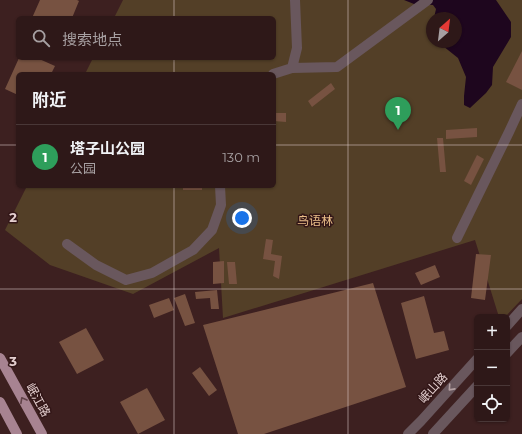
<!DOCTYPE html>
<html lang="zh">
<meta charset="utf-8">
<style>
body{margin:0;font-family:Montserrat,"Noto Sans SC",sans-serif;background:#362121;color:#f1f3f6}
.controls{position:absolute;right:12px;bottom:12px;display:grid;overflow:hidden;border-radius:6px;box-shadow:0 1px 3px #0004}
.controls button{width:36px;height:36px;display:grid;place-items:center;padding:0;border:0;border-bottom:1px solid #493737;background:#2e1818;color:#f1f3f6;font:20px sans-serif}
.compass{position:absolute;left:426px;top:12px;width:36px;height:36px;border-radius:50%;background:#2e1818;box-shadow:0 1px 3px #0004;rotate:28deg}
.you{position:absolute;left:242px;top:218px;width:14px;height:14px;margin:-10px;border:3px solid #fff;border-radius:50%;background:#1a73e8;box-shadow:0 0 0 6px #1a73e833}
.badge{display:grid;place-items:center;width:26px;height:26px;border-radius:50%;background:#4bd677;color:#fff;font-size:13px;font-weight:700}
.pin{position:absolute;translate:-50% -33px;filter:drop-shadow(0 1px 2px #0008)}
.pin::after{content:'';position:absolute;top:21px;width:14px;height:12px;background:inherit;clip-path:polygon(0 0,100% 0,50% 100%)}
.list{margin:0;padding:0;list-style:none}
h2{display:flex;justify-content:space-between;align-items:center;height:52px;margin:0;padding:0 16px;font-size:17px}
h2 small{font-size:13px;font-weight:400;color:#a7a0a2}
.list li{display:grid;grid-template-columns:26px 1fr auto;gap:12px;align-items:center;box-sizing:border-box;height:64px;padding:0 16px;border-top:1px solid #493737}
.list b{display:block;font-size:15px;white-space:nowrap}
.list p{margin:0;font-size:13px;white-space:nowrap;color:#a7a0a2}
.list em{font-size:13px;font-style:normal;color:#a7a0a2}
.icon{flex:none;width:22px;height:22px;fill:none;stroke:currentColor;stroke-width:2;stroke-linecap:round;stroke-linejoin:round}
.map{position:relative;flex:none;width:522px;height:434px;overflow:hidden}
.search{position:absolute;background:#2e1818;box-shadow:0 1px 3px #0004;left:16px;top:16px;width:260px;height:44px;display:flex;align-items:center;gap:10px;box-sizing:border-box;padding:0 14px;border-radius:6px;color:#a7a0a2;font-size:15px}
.panel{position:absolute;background:#2e1818;box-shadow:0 1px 3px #0004;left:16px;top:72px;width:260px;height:116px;border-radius:6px}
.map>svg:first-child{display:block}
</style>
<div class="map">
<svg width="522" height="434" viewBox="0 0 522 434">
<rect width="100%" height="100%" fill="#3d2020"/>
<path fill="#533f27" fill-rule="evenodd" d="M123 0H522V299L505 317H499L475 240 223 318 219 248 133 294 50 265 5 230 27 186H274V74H85L93 58H274V18H114ZM432 18H456V42H432Z"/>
<path fill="#1e061e" d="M404 0H496L511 22V37L493 67 492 85 486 93 470 108 464 105V96L466 77 458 58 438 42H456V18H434L436 9 433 5 414 4Z"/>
<path fill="#775241" d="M40 0H77L79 1 72 18H32Z
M522 51V90L506 82Z
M19 58H37L55 66 51 74H18V95L5 89Z
M331 83 335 89 312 107 308 101Z
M274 113H286V122L274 121Z
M477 128V137L446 139V130Z
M437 138H443L446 172H440Z
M477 155 484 159 471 185 464 181Z
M183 186H202V190H183Z
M266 239 273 240 271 254 282 256 279 279 273 276 275 261 263 259Z
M476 254 491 255 485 300 471 298Z
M224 261V283L213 284V262Z
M227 262H235L237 284H229Z
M435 265 440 277 421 285 415 273Z
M373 283 406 387 264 434H238L203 325Z
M217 290 219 309H211L210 298 196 299 195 292Z
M185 294 195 323 185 326 174 298Z
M424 296 434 333 444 331 449 350 416 359 401 303Z
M169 298 174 310 154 318 149 305Z
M86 328 104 360 77 374 59 342Z
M200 367 217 390 209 396 192 373Z
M147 388 165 420 138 434 120 402Z"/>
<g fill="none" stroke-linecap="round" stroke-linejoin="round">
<path stroke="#69575d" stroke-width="10" d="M292 68 337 67 428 0
M273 74 292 68 297 48 295 0
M457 238 509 132 522 104
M67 244 96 265 126 280 152 273 193 250 212 230 221 205 220 186
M507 326 522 309
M507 353 522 337
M408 434 421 421 477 359
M433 434 477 386"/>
<path stroke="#a78391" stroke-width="10" d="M0 358 42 434
M0 402 17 434"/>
</g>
<defs><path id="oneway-chevron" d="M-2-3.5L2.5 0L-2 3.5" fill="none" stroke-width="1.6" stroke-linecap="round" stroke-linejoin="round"/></defs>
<use stroke="#b39fa1" href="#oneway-chevron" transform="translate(451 388) rotate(132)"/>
<use stroke="#614248" href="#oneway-chevron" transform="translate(23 400) rotate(-119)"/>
<path fill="none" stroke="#e4cfcf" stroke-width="1" stroke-opacity="0.55" d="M174 0V18M348 0V434M174 58V74M0 145H18M274 145H522M174 186V434M0 289H522"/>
<g text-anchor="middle" stroke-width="3" stroke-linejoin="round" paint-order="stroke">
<g font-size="12" fill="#eabe88" stroke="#321617">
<text x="315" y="225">鸟语林</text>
</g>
<g font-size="12" fill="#e4cfcf" stroke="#321617">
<text transform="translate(433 388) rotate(-48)" y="4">岷山路</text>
<text transform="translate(38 400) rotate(61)" y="4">岷江路</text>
</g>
</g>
<g font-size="13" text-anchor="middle" font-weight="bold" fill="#e4cfcf" stroke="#321617" stroke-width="3" stroke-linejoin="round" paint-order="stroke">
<text x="13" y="222">2</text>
<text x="13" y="366">3</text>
</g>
</svg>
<div class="controls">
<button>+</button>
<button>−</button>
<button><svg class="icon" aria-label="locate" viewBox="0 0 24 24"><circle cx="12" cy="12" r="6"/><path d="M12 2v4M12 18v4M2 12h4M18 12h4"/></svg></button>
</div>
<svg class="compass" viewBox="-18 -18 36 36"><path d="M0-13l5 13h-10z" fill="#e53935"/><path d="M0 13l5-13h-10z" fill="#a7a0a2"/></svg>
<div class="you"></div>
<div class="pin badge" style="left:398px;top:130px;background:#2e9e5b">1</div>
<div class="search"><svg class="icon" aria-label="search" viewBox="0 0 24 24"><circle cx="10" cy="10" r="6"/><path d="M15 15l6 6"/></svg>搜索地点</div>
<section class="panel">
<h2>附近<small></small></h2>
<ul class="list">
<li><span class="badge" style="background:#2e9e5b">1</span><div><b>塔子山公园</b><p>公园</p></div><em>130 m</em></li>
</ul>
</section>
</div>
